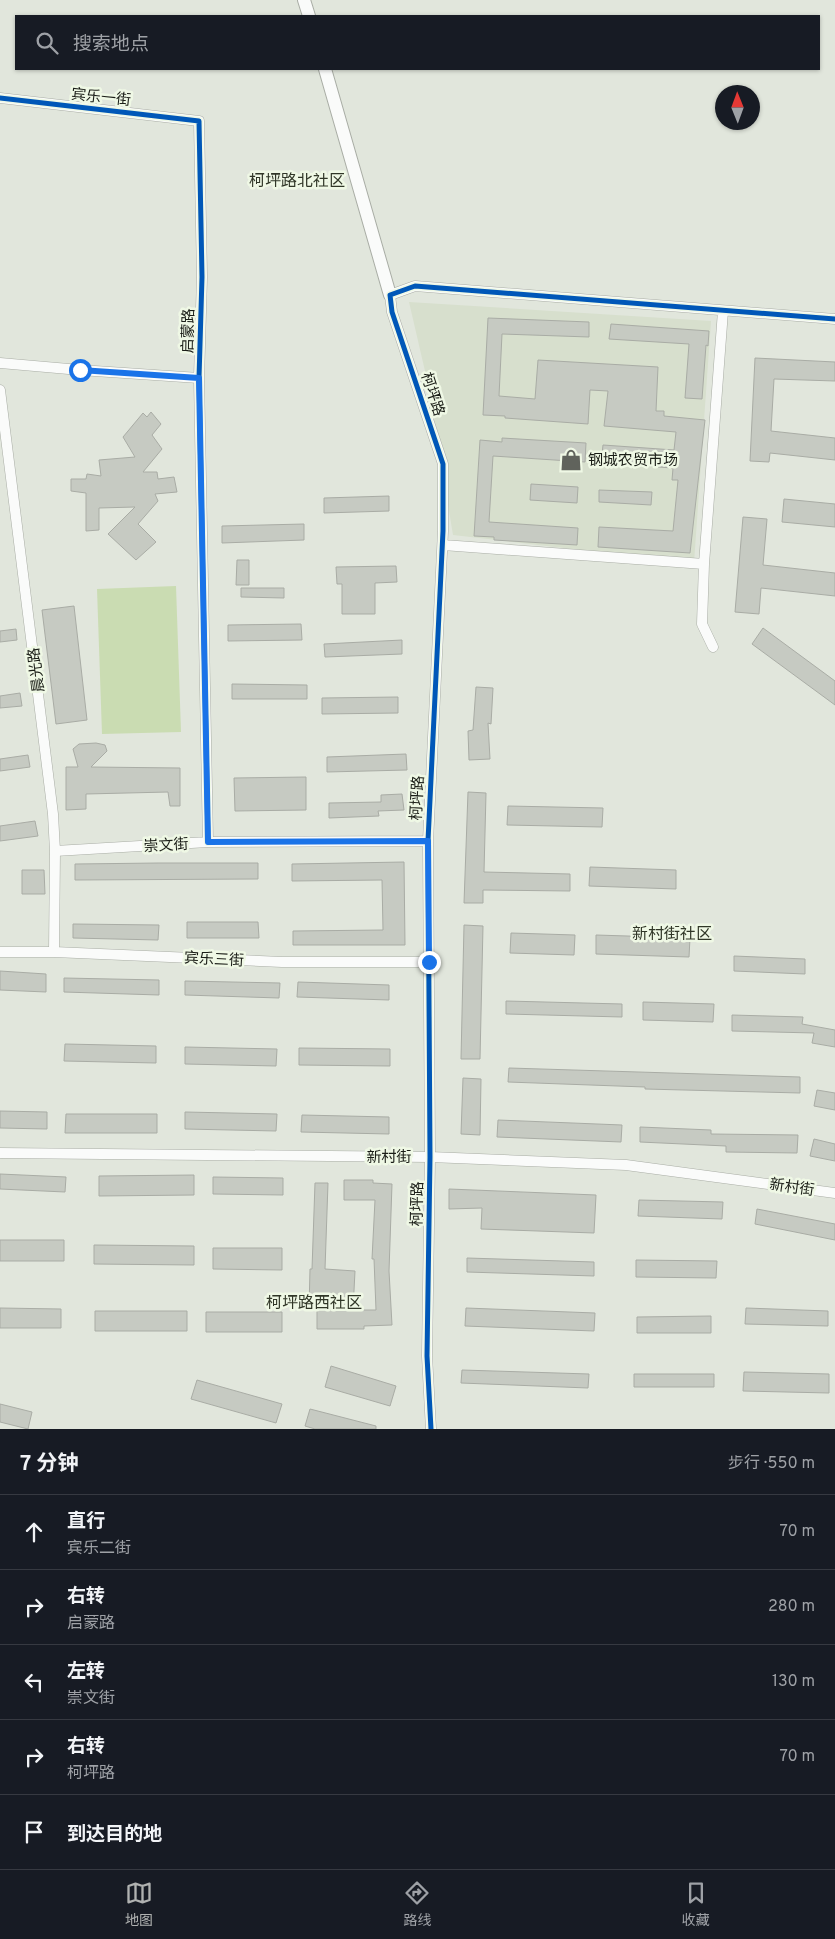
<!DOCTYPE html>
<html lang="zh">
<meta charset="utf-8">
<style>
body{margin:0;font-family:Overpass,"Noto Sans SC",sans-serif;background:#20242c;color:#f1f3f6}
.compass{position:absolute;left:715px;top:85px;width:45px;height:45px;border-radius:50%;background:#171b24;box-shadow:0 1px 4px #0004;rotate:359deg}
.stop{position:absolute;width:15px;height:15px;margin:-11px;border:4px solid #1a73e8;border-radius:50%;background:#fff}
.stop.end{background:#1a73e8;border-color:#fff;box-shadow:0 1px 5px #0008}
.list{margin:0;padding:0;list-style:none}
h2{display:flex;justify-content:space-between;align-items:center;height:65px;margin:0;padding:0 20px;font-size:21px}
h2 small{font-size:16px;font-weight:400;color:#9ea1a6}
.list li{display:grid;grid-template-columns:32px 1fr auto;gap:15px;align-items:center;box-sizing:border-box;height:75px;padding:0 20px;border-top:1px solid #363941}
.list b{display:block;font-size:19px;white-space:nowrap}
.list p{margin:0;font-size:16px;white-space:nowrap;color:#9ea1a6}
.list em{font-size:16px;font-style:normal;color:#9ea1a6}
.icon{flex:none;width:28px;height:28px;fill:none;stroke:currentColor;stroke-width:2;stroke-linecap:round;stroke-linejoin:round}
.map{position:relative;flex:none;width:835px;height:1429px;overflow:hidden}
.search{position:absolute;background:#171b24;box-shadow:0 1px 4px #0004;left:15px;right:15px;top:15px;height:55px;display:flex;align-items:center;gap:12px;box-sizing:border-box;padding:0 18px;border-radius:0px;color:#9ea1a6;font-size:19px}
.sheet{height:440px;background:#171b24}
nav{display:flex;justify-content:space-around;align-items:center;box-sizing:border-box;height:70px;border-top:1px solid #363941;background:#171b24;font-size:14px;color:#9ea1a6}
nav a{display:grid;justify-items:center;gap:2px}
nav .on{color:#b0b2b1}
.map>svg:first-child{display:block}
</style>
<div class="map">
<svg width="835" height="1429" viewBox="0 0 835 1429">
<rect width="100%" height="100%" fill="#e1e6dc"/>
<path fill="#d7dfcd" d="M409 302 711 321 694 563 453 535 428 384Z"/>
<path fill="#cadcb2" d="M176 586 181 732 102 734 97 589Z"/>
<path fill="#c6cac2" stroke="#a9aca5" d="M488 318 589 322V337L502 334 499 396 535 399 538 360 658 367 656 411H664V416L705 420 690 553 598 547 599 527 673 531 678 480H672L673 468 601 463 603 445 674 450 676 432 604 426 608 391 590 390 588 424 505 418V416L483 415Z
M611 324 709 331 708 346 706 345 702 399 685 398 689 344 609 339Z
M755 358 835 362V381L774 379 771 431 835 438V460L770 453 769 462 750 461Z
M151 412 161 424 152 435 162 449 143 472H157L158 479 174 477 177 492 155 494 158 501 138 524 156 542 136 560 108 534 135 507 99 508V530L86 531V493L71 491V479H86L87 474 101 476 99 460 135 457 123 437 143 413 147 417Z
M502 438 586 443 585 462 493 456 489 522 578 528 577 545 494 540V537L474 536 480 440 502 442Z
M531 484 578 487 577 503 530 500Z
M599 490 652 492 651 505 599 502Z
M389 496V511L324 513V498Z
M784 499 835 504V527L782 522Z
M743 517 767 519 763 565 835 573V596L761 588 759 614 735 612Z
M304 524V540L222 543V526Z
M237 560H249V585H236Z
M396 566 397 582 375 583V614H342V584H337L336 567Z
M241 588H284V598L241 597Z
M74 606 87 720 56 724 42 610Z
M301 624 302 640 228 641V625Z
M763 628 835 681V705L752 644Z
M16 629 17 640 0 642V631Z
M402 640V654L325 657 324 644Z
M232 684 307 685V699H232Z
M476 687 493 688 491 724 488 723 490 759 469 760 468 731 473 730Z
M20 693 22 706 0 708V696Z
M398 697V713L322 714V698Z
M96 743 105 745 107 751 91 767 180 768V806H170L168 792 86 794V809L66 810V767H78L73 749 79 744Z
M406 754 407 770 327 772V757Z
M28 755 30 767 0 771V759Z
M306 777V810L235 811 234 778Z
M468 792 486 793 484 872 570 874V891L483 890V903H464Z
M402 794 404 810 378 811 379 816 329 818V803L381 802V795Z
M508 806 603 808 602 827 507 825Z
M35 821 38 836 0 841V826Z
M404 862 405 945H293V931L383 930 382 880 292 881V864Z
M158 863H258V879L75 880V864Z
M590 867 676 870V889L589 886Z
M22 870H44L45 894H22Z
M187 922H258L259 938H187Z
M73 924 159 925 158 940 73 938Z
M464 925 483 926 480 1059H461Z
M511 933 575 935 574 955 510 953Z
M596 935 690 938 689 957 596 954Z
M734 956 805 959V974L734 971Z
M0 971 46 974V992L0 990Z
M64 978 159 980V995L64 992Z
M185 981 280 983 279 998 185 995Z
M298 982 389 985V1000L297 997Z
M506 1001 622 1004V1017L506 1014Z
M643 1002 714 1004 713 1022 643 1020Z
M732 1015 803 1017 802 1024 835 1030V1047L812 1043 814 1033 732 1031Z
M65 1044 156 1046V1063L64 1061Z
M185 1047 277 1049 276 1066 185 1064Z
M299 1048 390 1049V1066L299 1065Z
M509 1068 800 1077V1093L645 1089V1087L508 1082Z
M463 1078 481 1079 480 1135 461 1134Z
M817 1090 835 1093V1110L814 1106Z
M0 1111 47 1112V1129L0 1128Z
M185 1112 277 1114 276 1131 185 1129Z
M66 1114H157V1133H65Z
M302 1115 389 1117V1134L301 1132Z
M498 1120 622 1125 621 1142 497 1137Z
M640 1127 711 1130V1134L798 1135 797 1153 726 1152V1146L640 1142Z
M814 1139 835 1144V1161L810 1156Z
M0 1174 66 1177 65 1192 0 1189Z
M194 1175V1195L99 1196V1176Z
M213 1177 283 1178V1195L213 1194Z
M344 1180H373V1183L392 1184 389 1271 392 1325 364 1326V1329H317V1310H309L310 1269H312L315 1183H328L325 1269 355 1271 353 1310H376L374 1259H372L375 1200H344Z
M449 1189 596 1195 594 1233 481 1229 482 1208 449 1209Z
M639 1200 723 1202 722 1219 638 1216Z
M757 1209 835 1224V1240L755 1224Z
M0 1240H64V1261H0Z
M94 1245 194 1246V1265L94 1264Z
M213 1248H282V1270L213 1269Z
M467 1258 594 1262V1276L467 1272Z
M636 1260 717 1261 716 1278 636 1277Z
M0 1308 61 1309V1328H0Z
M466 1308 595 1313 594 1331 465 1326Z
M746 1308 828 1311V1326L745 1324Z
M95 1311H187V1331H95Z
M206 1312H282V1332H206Z
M711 1316V1333H637V1317Z
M331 1366 396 1386 390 1406 325 1387Z
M462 1370 589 1374 588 1388 461 1383Z
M744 1372 829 1374V1393L743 1391Z
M634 1374H714V1387H634Z
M197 1380 282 1404 276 1423 191 1399Z
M0 1404 32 1412 28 1429 0 1422Z
M310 1409 376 1426V1429H315L305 1426Z"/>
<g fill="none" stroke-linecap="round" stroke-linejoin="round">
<g stroke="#a9ada5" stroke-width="11">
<path id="minor" d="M0 98 199 121 202 277 199 378 208 842
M0 363 80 370 199 378
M0 390 53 814 55 851 54 952
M443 545 704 564
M713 647 702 624 704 564 723 311
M55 851 208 842 428 841
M0 952H54L282 962H429
M0 1153 430 1157 626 1165 835 1193
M431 1429 427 1356 430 1157 428 841 443 531V464L392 312 390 295 415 286 835 319"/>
</g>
<g stroke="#a9ada5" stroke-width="14">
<path id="tertiary" d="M304 0 309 16
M325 69 390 295"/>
</g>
<use href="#minor" stroke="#fafbfa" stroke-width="10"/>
<use href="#tertiary" stroke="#fafbfa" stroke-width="12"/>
<g stroke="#eff8e5" stroke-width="8">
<path id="cycleway" d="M0 98 199 121 202 277 199 378 208 842
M431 1429 427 1356 430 1157 428 841 443 531V464L392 312 390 295 415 286 835 319"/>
</g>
<use href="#cycleway" stroke="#0057b8" stroke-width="5"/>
</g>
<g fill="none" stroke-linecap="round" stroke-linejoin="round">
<path stroke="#1a73e8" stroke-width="6" d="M80 370 199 378 208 842 428 841 429 962"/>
</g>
<defs>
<g id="shop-bare" transform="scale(1.725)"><path d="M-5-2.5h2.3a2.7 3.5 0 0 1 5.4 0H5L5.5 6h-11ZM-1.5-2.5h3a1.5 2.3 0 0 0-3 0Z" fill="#60635c" stroke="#eff8e5" stroke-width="2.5" paint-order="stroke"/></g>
</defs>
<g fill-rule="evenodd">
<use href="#shop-bare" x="571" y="460"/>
</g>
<g text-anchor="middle" stroke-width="5" stroke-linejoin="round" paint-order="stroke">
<g font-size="15" fill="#1a1d17" stroke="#eff8e5">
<text transform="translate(101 97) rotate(6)" y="5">宾乐一街</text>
<text transform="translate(188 331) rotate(-89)" y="5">启蒙路</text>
<text transform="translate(433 394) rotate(72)" y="5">柯坪路</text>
<text transform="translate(36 670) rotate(-97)" y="5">晨光路</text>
<text transform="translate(417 798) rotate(-87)" y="5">柯坪路</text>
<text transform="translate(166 845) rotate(-3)" y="5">崇文街</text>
<text transform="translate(214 959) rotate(3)" y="5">宾乐三街</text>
<text x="389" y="1162">新村街</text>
<text transform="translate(792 1187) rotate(8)" y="5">新村街</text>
<text transform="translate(417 1204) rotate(-89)" y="5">柯坪路</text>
</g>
<g font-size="15" fill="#1a1d17" stroke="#eff8e5" text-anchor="start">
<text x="588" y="465">钢城农贸市场</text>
</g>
<g font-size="16" fill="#303627" stroke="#eff8e5">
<text x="297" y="186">柯坪路北社区</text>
<text x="672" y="939">新村街社区</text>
<text x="314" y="1308">柯坪路西社区</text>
</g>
</g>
</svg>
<svg class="compass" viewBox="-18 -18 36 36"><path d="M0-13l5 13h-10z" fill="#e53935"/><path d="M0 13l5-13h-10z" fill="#9ea1a6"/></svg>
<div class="stop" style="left:80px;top:370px"></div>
<div class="stop end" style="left:429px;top:962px"></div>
<div class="search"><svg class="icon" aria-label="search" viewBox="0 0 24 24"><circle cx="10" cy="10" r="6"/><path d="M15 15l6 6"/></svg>搜索地点</div>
</div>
<section class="sheet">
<h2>7 分钟<small>步行 · 550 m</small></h2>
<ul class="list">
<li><svg class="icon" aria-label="ahead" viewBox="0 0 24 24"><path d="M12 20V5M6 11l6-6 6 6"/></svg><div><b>直行</b><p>宾乐二街</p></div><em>70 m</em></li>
<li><svg class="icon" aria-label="right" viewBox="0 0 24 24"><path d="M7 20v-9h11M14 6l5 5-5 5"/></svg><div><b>右转</b><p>启蒙路</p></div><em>280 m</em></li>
<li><svg class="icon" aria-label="left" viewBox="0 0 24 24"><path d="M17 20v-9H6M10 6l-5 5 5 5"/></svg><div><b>左转</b><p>崇文街</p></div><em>130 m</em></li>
<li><svg class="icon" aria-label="right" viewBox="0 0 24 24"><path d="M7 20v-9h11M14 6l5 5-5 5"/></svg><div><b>右转</b><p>柯坪路</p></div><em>70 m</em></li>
<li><svg class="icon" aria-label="arrive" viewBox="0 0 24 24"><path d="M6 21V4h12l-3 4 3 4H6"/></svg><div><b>到达目的地</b></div></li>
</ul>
</section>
<nav>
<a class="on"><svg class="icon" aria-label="map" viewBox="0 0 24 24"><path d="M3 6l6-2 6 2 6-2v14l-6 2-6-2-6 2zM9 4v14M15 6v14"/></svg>地图</a>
<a><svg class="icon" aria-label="directions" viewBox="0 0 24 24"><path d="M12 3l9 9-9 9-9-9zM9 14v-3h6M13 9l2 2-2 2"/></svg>路线</a>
<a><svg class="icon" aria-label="saved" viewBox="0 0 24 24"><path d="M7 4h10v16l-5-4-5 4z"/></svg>收藏</a>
</nav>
